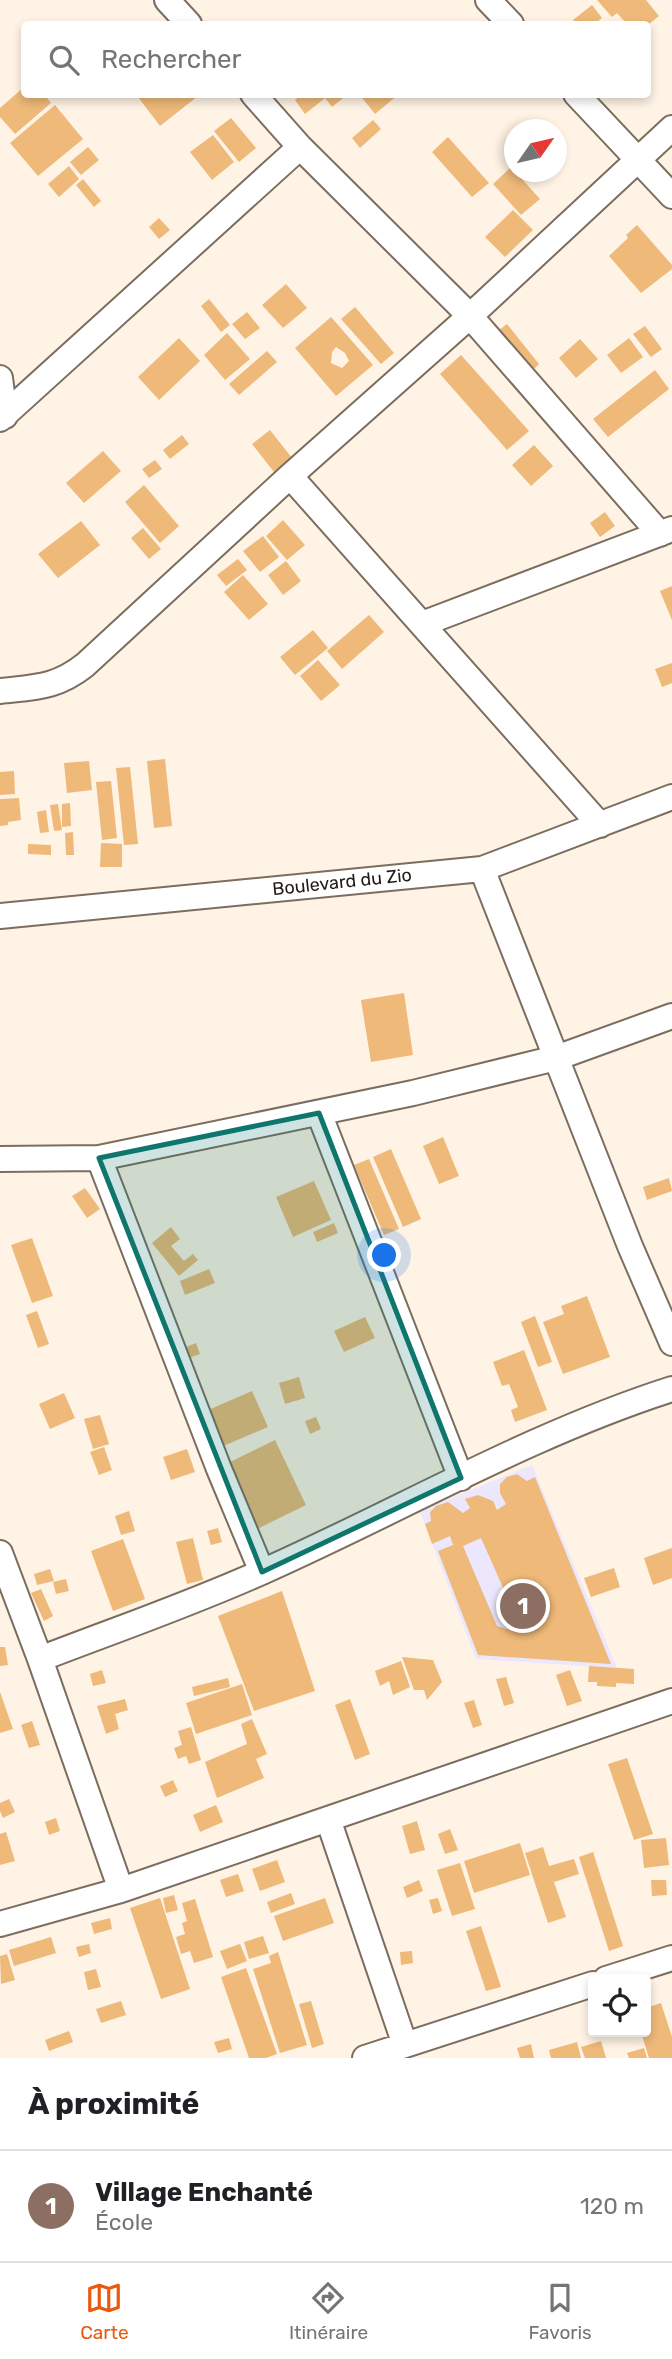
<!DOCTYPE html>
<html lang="fr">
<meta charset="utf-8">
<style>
body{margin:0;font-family:Rubik,sans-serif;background:#f2f2f2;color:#202124}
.controls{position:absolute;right:21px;bottom:21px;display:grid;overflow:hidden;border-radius:7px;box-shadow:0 4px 10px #0003}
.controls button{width:63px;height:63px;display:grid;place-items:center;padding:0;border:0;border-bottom:2px solid #e0e0e0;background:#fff;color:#202124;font:35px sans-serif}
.compass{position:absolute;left:504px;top:119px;width:63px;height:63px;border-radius:50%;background:#fff;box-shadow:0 4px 10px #0003;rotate:56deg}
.you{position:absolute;left:385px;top:1256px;width:24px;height:24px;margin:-18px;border:5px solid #fff;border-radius:50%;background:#1a73e8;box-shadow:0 0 0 10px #1a73e833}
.badge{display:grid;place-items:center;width:46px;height:46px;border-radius:50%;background:#ea580c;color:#fff;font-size:23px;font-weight:700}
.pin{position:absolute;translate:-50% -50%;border:4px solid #fff;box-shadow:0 2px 7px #0006}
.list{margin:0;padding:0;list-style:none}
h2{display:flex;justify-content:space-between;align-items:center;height:91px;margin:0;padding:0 28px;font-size:30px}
h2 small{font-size:23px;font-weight:400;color:#757577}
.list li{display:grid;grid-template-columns:46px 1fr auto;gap:21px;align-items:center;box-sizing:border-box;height:112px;padding:0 28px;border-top:2px solid #e0e0e0}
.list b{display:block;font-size:26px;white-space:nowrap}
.list p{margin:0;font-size:23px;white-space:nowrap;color:#757577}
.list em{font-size:23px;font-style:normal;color:#757577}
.icon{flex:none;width:38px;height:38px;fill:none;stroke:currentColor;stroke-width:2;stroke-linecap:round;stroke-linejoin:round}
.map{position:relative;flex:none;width:672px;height:2058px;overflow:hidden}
.search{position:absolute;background:#fff;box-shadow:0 4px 10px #0003;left:21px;right:21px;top:21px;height:77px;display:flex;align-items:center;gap:18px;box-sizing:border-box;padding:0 24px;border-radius:7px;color:#757577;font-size:26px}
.sheet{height:203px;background:#fff}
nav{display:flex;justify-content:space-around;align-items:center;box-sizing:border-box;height:98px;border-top:2px solid #e0e0e0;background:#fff;font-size:19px;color:#757577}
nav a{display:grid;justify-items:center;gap:4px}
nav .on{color:#ea580c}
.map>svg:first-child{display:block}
</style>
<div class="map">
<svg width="672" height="2058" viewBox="0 0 672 2058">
<rect width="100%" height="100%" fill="#fff3e5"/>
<path fill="#ece7fd" d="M532 1465 617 1668 476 1659 420 1511Z"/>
<path fill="#eeb979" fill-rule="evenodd" d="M597 0H646L659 16 649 24H627L617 13 612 17Z
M592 5 602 18 594 24H577L573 20Z
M24 87V94H44L51 103 15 134 0 117V108Z
M141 94H196L198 96 160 126 138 97Z
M302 94H348L332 107 325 98 305 114 295 100Z
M359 94H399L375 114Z
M55 105 83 139 38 176 10 143Z
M231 118 256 148 239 162 214 131Z
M373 120 381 129 360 148 352 138Z
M213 135 234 162 212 180 190 152Z
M448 137 489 183 472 197 432 152Z
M88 147 99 160 81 175 70 162Z
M69 166 79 179 59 197 48 184Z
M511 167 540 199 521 215 493 184Z
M83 179 101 201 94 207 76 185Z
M513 210 533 230 505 257 485 237Z
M159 218 170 230 159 239 149 227Z
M637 225 672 265V269L641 293 609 256 628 238 626 235Z
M286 284 307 308 283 328 262 305Z
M209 299 230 325 221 332 201 306Z
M355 307 394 353 381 364 341 319Z
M247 312 260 328 245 339 232 324Z
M331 317 373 365 336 396 295 348ZM336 347 345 353 349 361 342 368 331 363 332 352Z
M507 324 539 364 531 372 498 331Z
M645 326 662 349 651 357 633 334Z
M227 333 250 359 225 380 204 355Z
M179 338 200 361 159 400 138 377Z
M629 338 643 357 621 373 607 355Z
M580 339 598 359 576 378 559 358Z
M267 351 277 362 239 395 229 384Z
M461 355 529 431 507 450 440 374Z
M655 370 669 389 608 437 593 419Z
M270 430 292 458 274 472 252 444Z
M182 435 189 444 170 459 163 450Z
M534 445 553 466 531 486 512 465Z
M103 451 121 471 84 503 66 483Z
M155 460 162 469 149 478 142 469Z
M144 485 179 526 160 543 125 502Z
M605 512 615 526 600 537 590 523Z
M283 520 305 545 287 560 266 536Z
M81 521 100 545 58 578 38 554Z
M143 528 161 549 149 559 131 538Z
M263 536 279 557 260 572 243 551Z
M238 559 247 570 226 586 217 575Z
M286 561 301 581 283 595 268 575Z
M243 575 268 604 249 620 224 592Z
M672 586V620L660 591Z
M369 615 384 632 342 669 327 651Z
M313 630 328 648 295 675 280 657Z
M318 660 340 685 321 701 300 676Z
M672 663V683L662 687 655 669Z
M165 759 172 826 154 828 147 761Z
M89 761 92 790 67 793 64 763Z
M130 767 138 844 124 845 116 768Z
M14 771 15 794 0 795V772Z
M111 781 117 838 102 840 96 782Z
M19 798 21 820 8 822V825L0 826V799Z
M70 803 71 826 62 827V804Z
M58 804 62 830 54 831 50 805Z
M46 810 49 832 40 833 37 812Z
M73 832 74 855H66L65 833Z
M101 843 122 844V867H100Z
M28 844 51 845V855L28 854Z
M404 993 413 1055 371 1062 361 1000Z
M443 1137 459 1176 439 1184 423 1146Z
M391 1149 421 1219 403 1227 373 1157Z
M369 1159 399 1229 384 1235 354 1165Z
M669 1178 672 1191 647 1200 643 1187Z
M314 1181 331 1220 293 1237 276 1197Z
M85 1188 100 1209 87 1218 72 1196Z
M334 1223 338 1233 317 1242 313 1232Z
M171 1227 180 1239 171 1246 184 1261 193 1254 198 1260 179 1276 152 1243Z
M32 1238 53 1296 32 1303 11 1245Z
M209 1269 215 1283 185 1295 180 1281Z
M587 1296 610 1357 563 1374 543 1322 564 1314 561 1306Z
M37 1311 49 1344 38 1348 26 1315Z
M535 1316 552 1362 538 1367 521 1322Z
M365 1317 375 1338 344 1352 334 1331Z
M196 1343 200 1354 183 1360 179 1350Z
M524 1350 547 1410 515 1422 511 1410 518 1407 509 1384 502 1386 493 1362Z
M299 1377 305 1398 285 1404 279 1383Z
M252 1391 268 1427 221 1447 206 1411Z
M64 1393 75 1418 50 1429 39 1404Z
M100 1415 109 1444 93 1449 84 1419Z
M316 1417 321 1429 310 1434 305 1421Z
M275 1440 306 1505 253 1531 222 1466Z
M104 1447 112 1470 99 1475 90 1452Z
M187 1449 195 1472 171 1480 163 1457Z
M517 1474 527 1481 535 1477 611 1664 478 1655 438 1551 453 1545 450 1536 432 1544 425 1524 431 1521 430 1512 436 1506 448 1502 463 1513 470 1508 465 1499 478 1495 493 1501 497 1510 506 1504 500 1493V1484L507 1477ZM481 1538 516 1617 513 1631 497 1626 463 1546Z
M129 1511 135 1531 121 1535 115 1516Z
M218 1528 222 1542 211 1545 207 1531Z
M193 1538 203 1580 187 1584 176 1542Z
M123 1539 145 1599 113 1611 91 1551Z
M672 1548V1578L653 1585 644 1558Z
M614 1568 620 1587 591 1597 584 1578Z
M50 1569 54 1581 37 1585 34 1574Z
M66 1579 69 1591 56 1594 53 1582Z
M41 1589 53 1616 44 1621 31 1593Z
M282 1591 315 1691 254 1711 218 1616Z
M0 1647H5L8 1665 0 1666Z
M402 1657 433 1660 442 1682 427 1700 424 1690H414Z
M401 1661 410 1687 393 1695 389 1681 380 1686 375 1671Z
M589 1666 634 1669V1684L616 1683V1687L597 1686V1682H588Z
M102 1670 106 1683 93 1686 90 1674Z
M570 1670 582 1701 567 1706 556 1675Z
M506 1677 514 1703 504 1706 496 1679Z
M228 1678 230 1687 194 1696 192 1687Z
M242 1684 252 1715 196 1734 186 1703Z
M0 1692 13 1729 0 1733Z
M125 1699 128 1710 115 1714 119 1729 106 1734 97 1706Z
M350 1699 370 1754 355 1760 335 1705Z
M474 1700 482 1725 473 1728 464 1703Z
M252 1719 267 1754 256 1759 264 1778 217 1798 205 1762 247 1744 241 1724Z
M32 1721 40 1745 29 1748 21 1725Z
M191 1727 201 1760 189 1764 186 1756 178 1759 174 1748 182 1745 178 1731Z
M627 1758 653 1834 634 1840 608 1764Z
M173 1780 178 1791 165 1797 160 1786Z
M9 1799 15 1812 3 1818 0 1811V1803Z
M216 1805 223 1822 200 1832 193 1815Z
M56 1818 60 1831 49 1835 45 1822Z
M417 1821 425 1850 410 1854 402 1826Z
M450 1829 458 1850 445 1854 438 1834Z
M6 1832 15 1861 0 1865V1834Z
M666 1838 669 1865 644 1868 641 1840Z
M520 1843 530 1875 474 1893 464 1861Z
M543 1847 549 1866 574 1859 579 1874 554 1882 566 1917 548 1923 525 1853Z
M593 1852 623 1946 609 1951 579 1857Z
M277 1860 285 1882 260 1891 252 1869Z
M460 1863 475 1909 452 1916 437 1870Z
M238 1874 244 1891 226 1897 220 1880Z
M419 1880 423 1891 407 1898 403 1887Z
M651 1880H666L667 1895 652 1896Z
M291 1893 295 1904 271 1913 267 1902Z
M174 1895 178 1910 166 1913 163 1898Z
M160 1898 190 1989 161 1999 130 1908Z
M325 1898 334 1923 283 1941 274 1916Z
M438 1898 442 1911 433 1914 429 1900Z
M195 1899 213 1957 194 1963 190 1951 181 1954 176 1937 185 1934 182 1923 187 1921 182 1903Z
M110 1918 112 1929 94 1934 91 1923Z
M481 1926 501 1987 486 1991 466 1931Z
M263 1936 269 1953 249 1959 244 1942Z
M51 1937 56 1953 14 1966 9 1950Z
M89 1944 91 1953 79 1957 76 1947Z
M240 1944 247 1961 227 1969 220 1951Z
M412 1951 413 1963 401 1965 400 1952Z
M278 1952 307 2045 280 2053 253 1969 271 1963 269 1956Z
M7 1954 15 1980 1 1984 0 1956Z
M246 1968 277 2054 266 2058H249L221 1977Z
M96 1969 101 1987 88 1990 84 1972Z
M121 2001 126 2015 101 2023 96 2009Z
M311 2001 324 2044 312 2048 299 2004Z
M661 2003 672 2037V2058H649L641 2032H646V2008Z
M69 2031 73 2042 49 2051 45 2040Z
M229 2038 232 2049 218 2053 214 2042Z
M601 2041 606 2058H585L581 2047Z
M577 2042 581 2058H551L549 2050Z
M531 2044 534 2058H520L517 2048Z
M644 2048 647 2058H629L627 2053Z"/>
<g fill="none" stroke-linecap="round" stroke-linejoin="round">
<g stroke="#7b6e5f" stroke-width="28">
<path id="minor" d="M167 0 189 24
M488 0 511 24
M253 94 300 147 470 316 660 534
M576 94 672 196
M0 378 5 416
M0 419 300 147
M290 476 600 825
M422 624 672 529
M0 691C35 687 56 688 85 665L290 476 470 316 672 128
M482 869 630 1246 672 1343
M0 916 482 869 672 797
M319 1113 461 1478
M99 1158 219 1469 262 1572
M0 1159 99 1158 413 1093 556 1058 672 1016
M0 1553 40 1659 121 1890
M40 1659C115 1630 191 1604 264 1571 399 1511 531 1434 672 1389
M328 1819 405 2045
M0 1924 121 1890 672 1701
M606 1979 672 1958
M365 2058 593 1984"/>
</g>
<use href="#minor" stroke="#fff" stroke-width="24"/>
</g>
<path fill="#0f766e" fill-opacity="0.2" stroke="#0f766e" stroke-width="5" stroke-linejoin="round" d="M319 1113 461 1478 262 1572 99 1158Z"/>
<g text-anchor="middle" stroke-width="6" stroke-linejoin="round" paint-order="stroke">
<g font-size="18" fill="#221c16" stroke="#fff">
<text transform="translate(342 882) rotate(-6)" y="6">Boulevard du Zio</text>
</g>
</g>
</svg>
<div class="controls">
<button><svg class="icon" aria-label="locate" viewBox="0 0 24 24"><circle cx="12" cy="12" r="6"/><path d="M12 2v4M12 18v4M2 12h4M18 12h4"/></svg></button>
</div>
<svg class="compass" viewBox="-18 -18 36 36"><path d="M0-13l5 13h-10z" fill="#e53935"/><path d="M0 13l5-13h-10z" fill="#757577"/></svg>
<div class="you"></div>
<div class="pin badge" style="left:523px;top:1606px;background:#8d6e63">1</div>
<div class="search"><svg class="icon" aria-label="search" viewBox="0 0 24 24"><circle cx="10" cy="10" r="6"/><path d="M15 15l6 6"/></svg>Rechercher</div>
</div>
<section class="sheet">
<h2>À proximité<small></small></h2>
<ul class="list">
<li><span class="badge" style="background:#8d6e63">1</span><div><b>Village Enchanté</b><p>École</p></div><em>120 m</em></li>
</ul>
</section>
<nav>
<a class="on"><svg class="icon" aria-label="map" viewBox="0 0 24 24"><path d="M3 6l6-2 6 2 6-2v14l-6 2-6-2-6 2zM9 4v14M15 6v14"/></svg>Carte</a>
<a><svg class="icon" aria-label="directions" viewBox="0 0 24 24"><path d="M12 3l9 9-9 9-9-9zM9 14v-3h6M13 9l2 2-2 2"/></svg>Itinéraire</a>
<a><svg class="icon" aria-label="saved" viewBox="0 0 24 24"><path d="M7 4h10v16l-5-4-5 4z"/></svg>Favoris</a>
</nav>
